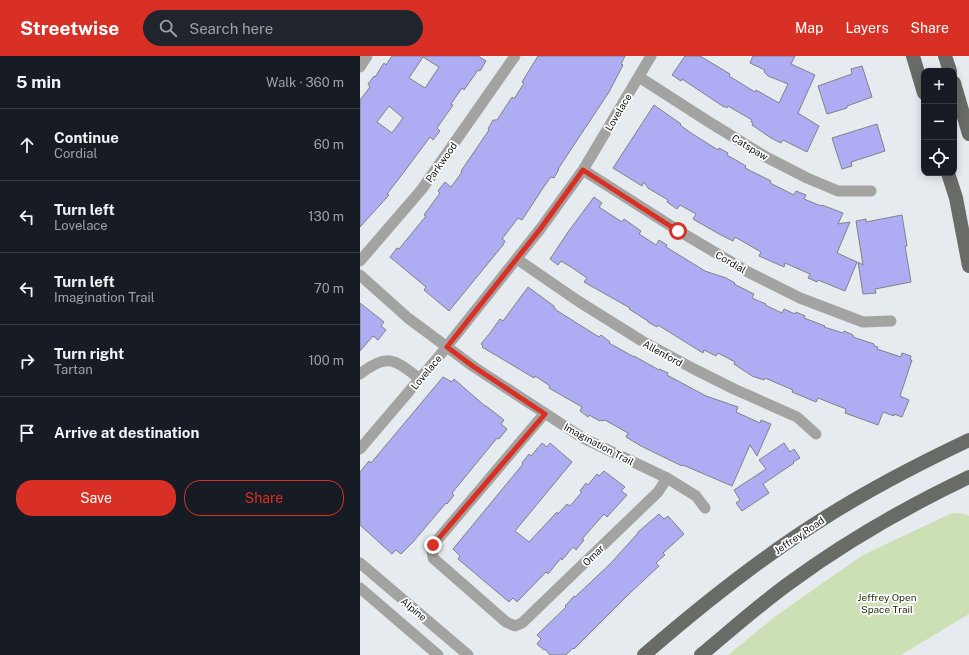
<!DOCTYPE html>
<meta charset="utf-8">
<style>
body{margin:0;font-family:"Public Sans",sans-serif;background:#20242c;color:#f1f3f6}
.controls{position:absolute;right:12px;top:12px;display:grid;overflow:hidden;border-radius:8px;box-shadow:0 2px 10px #0003}
.controls button{width:36px;height:36px;display:grid;place-items:center;padding:0;border:0;border-bottom:1px solid #363941;background:#171b24;color:#f1f3f6;font:20px sans-serif}
.stop{position:absolute;width:12px;height:12px;margin:-9px;border:3px solid #d93025;border-radius:50%;background:#fff}
.stop.end{background:#d93025;border-color:#fff;box-shadow:0 1px 4px #0008}
.list{margin:0;padding:0;list-style:none}
h2{display:flex;justify-content:space-between;align-items:center;height:52px;margin:0;padding:0 16px;font-size:17px}
h2 small{font-size:13px;font-weight:400;color:#9ea1a6}
.list li{display:grid;grid-template-columns:26px 1fr auto;gap:12px;align-items:center;box-sizing:border-box;height:72px;padding:0 16px;border-top:1px solid #363941}
.list b{display:block;font-size:15px;white-space:nowrap}
.list p{margin:0;font-size:13px;white-space:nowrap;color:#9ea1a6}
.list em{font-size:13px;font-style:normal;color:#9ea1a6}
.actions{display:flex;gap:8px;padding:12px 16px}
.actions a{flex:1;padding:9px 0;border:1px solid #d93025;border-radius:16px;text-align:center;font-size:14px;color:#d93025}
.actions .main{background:#d93025;color:#fff}
.icon{flex:none;width:22px;height:22px;fill:none;stroke:currentColor;stroke-width:2;stroke-linecap:round;stroke-linejoin:round}
.map{position:relative;flex:none;width:609px;height:599px;overflow:hidden}
header{display:flex;align-items:center;gap:24px;box-sizing:border-box;height:56px;padding:0 20px;background:#d93025;color:#fff}
header strong{font-size:19px}
nav{display:flex;gap:22px;margin-inline-start:auto;font-size:14px}
.search{width:280px;height:36px;background:#20242c;display:flex;align-items:center;gap:10px;box-sizing:border-box;padding:0 14px;border-radius:22px;color:#9ea1a6;font-size:15px}
main{display:flex}
aside{flex:1;background:#171b24}
.map>svg:first-child{display:block}
</style>
<header>
<strong>Streetwise</strong>
<div class="search"><svg class="icon" aria-label="search" viewBox="0 0 24 24"><circle cx="10" cy="10" r="6"/><path d="M15 15l6 6"/></svg>Search here</div>
<nav><a>Map</a><a>Layers</a><a>Share</a></nav>
</header>
<main>
<aside>
<h2>5 min<small>Walk · 360 m</small></h2>
<ul class="list">
<li><svg class="icon" aria-label="ahead" viewBox="0 0 24 24"><path d="M12 20V5M6 11l6-6 6 6"/></svg><div><b>Continue</b><p>Cordial</p></div><em>60 m</em></li>
<li><svg class="icon" aria-label="left" viewBox="0 0 24 24"><path d="M17 20v-9H6M10 6l-5 5 5 5"/></svg><div><b>Turn left</b><p>Lovelace</p></div><em>130 m</em></li>
<li><svg class="icon" aria-label="left" viewBox="0 0 24 24"><path d="M17 20v-9H6M10 6l-5 5 5 5"/></svg><div><b>Turn left</b><p>Imagination Trail</p></div><em>70 m</em></li>
<li><svg class="icon" aria-label="right" viewBox="0 0 24 24"><path d="M7 20v-9h11M14 6l5 5-5 5"/></svg><div><b>Turn right</b><p>Tartan</p></div><em>100 m</em></li>
<li><svg class="icon" aria-label="arrive" viewBox="0 0 24 24"><path d="M6 21V4h12l-3 4 3 4H6"/></svg><div><b>Arrive at destination</b></div></li>
</ul>
<div class="actions"><a class="main">Save</a><a>Share</a></div>
</aside>
<div class="map">
<svg width="609" height="599" viewBox="0 0 609 599">
<rect width="100%" height="100%" fill="#e6ebf0"/>
<path fill="#cddfb4" d="M592 457 605 458 609 460V558L541 599H368L417 559 503 499Z"/>
<path fill="#aeadf4" stroke="#818187" fill-rule="evenodd" d="M32 0H118L126 5 120 15 118 14 104 34 102 32 91 48 93 49 77 72 80 75 73 84 70 81 44 116 27 138 29 139 0 171V44L10 31 8 28 14 20 15 21 24 7 26 9ZM63 1 79 11 65 32 49 22ZM29 50 43 62 32 77 17 66Z
M178 0H265L261 8 263 9 249 36 198 113H199L194 122 191 121 185 129 162 164 158 162 142 183 145 185 143 189 89 255 64 234 66 231 30 201 37 192 39 193 66 160 64 159 80 137 78 135 85 126 91 131 102 116 101 115 129 74 128 73 133 64H137L152 41 154 43 164 27 162 26Z
M325 0H340L370 18 369 20 395 36 396 34 419 47 428 28 408 20 404 16 405 14 390 7 393 0H435L431 8 455 19 438 57 459 70 447 96 423 84 421 87 411 82 392 69 393 67 391 66 392 64 368 50 367 52 364 50V51L322 23 321 25 312 19Z
M502 10 512 41 487 50V52L467 58 458 30 492 18 491 13Z
M294 49 321 68 320 69 331 77 358 94 359 92 368 97 367 99 386 110 385 112 411 125 410 127 434 139 436 135 446 139 444 143 461 150 462 149 483 157 478 168 490 166 477 197 497 206 485 235 458 224 457 226 448 222 450 218 425 207 424 211 399 200 401 196 375 181 373 185 359 178 333 163 336 158 320 149 317 153 307 146 308 144 288 132 284 126 282 130 253 112Z
M517 68 525 95 491 106 492 110 482 113 472 82Z
M234 141 242 147 239 151 262 166 264 163 281 175 279 178 296 189 299 184 307 189 306 191 345 215 366 222 375 227 374 228 394 238 392 242 406 248 405 249 422 257 424 253 435 258 436 256 445 260 444 262 465 270 464 271 483 277 484 275 493 279V281L514 288V290L518 291 517 293 541 301 542 297 551 300 550 304H552L540 340 549 344 542 361 534 358V360L523 356 518 369 485 357 486 353 458 342 456 346 432 336 433 334 405 322 404 324 392 320 374 308 375 306 358 297 356 300 344 294 343 297 298 269 297 271 288 266V265L269 253 270 252 224 226 227 222 211 211 201 205 198 209 190 203 208 176Z
M542 159 547 190H545L551 226 515 233 516 237 503 238 498 206 503 209 496 165 506 163V166Z
M168 231 194 250V251L196 254 239 281 241 279 250 286 249 287 274 301V300L299 314V313L308 317 307 319 346 340 378 351 376 356 400 367 401 364 411 368 397 400 390 389 372 430 323 409 322 410 281 390 266 381 268 377 245 364 244 365 241 364 240 365 229 359 228 361 220 355 222 351 189 332 190 330 175 320 174 322 122 291 123 290 121 288 130 277 140 263 143 265Z
M0 247 24 266 21 270 26 274 18 284 13 280 0 295Z
M83 321 92 326 94 323 125 350H126L144 364 141 368 147 373 139 383 137 382 92 437 94 439 87 448 86 447 53 486 41 498 36 494 32 498 0 469V416L9 405 11 407Z
M182 387 187 391 190 387 212 406 155 475 169 486 197 456 198 458 207 448 210 450 222 436 220 435 226 427 228 429 237 418 239 420 244 415 265 431 261 435 267 439 247 461 244 458 222 483 224 484 216 494 213 491 202 504 201 502 188 518 186 516 157 546 153 542 149 546 98 503 100 500 93 493 163 408 162 407 169 398 171 400Z
M424 387 430 396 434 393 440 402 433 406 434 407 403 428 409 437 382 455 376 447 380 444 374 434 406 413 399 404Z
M299 458 304 463 308 460 324 478 303 497 305 499 296 507 299 510 269 538 214 593 213 592 206 599H190L185 593 184 594 177 588 181 583 177 579 206 551 205 550 214 540 215 541 251 507 278 477V476Z"/>
<g fill="none" stroke-linecap="round" stroke-linejoin="round">
<path stroke="#a3a4a2" stroke-width="11" d="M0 11 7 0
M279 21 349 66 406 101 447 122 478 135H511
M223 114 319 175 388 216 440 242 503 266 531 265
M157 203 218 245 282 285 334 313 374 333 437 361 456 378
M0 205 62 133 155 0
M0 219 48 262 114 311 223 382 307 422 336 440 345 452
M0 318C28 296 35 304 60 323
M185 357 73 489 72 495 73 502 146 566 155 570 162 567 298 436 307 422
M0 393 80 299 181 172 223 114 291 0
M0 507 108 599
M0 532 78 599"/>
<path stroke="#696b66" stroke-width="14" d="M553 0 564 37
M585 0 590 15
M594 27 609 78
M588 117 596 142 609 210
M284 599C338 552 394 507 455 468 504 436 556 409 609 384
M341 599C370 575 398 550 428 528 485 486 546 451 609 421"/>
</g>
<g fill="none" stroke-linecap="round" stroke-linejoin="round">
<path stroke="#d93025" stroke-width="5" d="M73 489 185 358 114 311 87 291 181 172 223 114 318 175"/>
</g>
<g text-anchor="middle" stroke-width="3.5" stroke-linejoin="round" paint-order="stroke">
<g font-size="10" fill="#0f1112" stroke="#fff">
<text transform="translate(258 56) rotate(-59)" y="4">Lovelace</text>
<text transform="translate(390 91) rotate(31)" y="4">Catspaw</text>
<text transform="translate(81 106) rotate(-55)" y="4">Parkwood</text>
<text transform="translate(371 206) rotate(30)" y="4">Cordial</text>
<text transform="translate(303 297) rotate(29)" y="4">Allenford</text>
<text transform="translate(66 316) rotate(-50)" y="4">Lovelace</text>
<text transform="translate(239 388) rotate(28)" y="4">Imagination Trail</text>
<text transform="translate(439 479) rotate(-34)" y="4">Jeffrey Road</text>
<text transform="translate(233 499) rotate(-44)" y="4">Omar</text>
<text transform="translate(54 553) rotate(40)" y="4">Alpine</text>
</g>
<g font-size="10" fill="#253011" stroke="#fff">
<text x="527" y="545">Jeffrey Open<tspan x="527" dy="12">Space Trail</tspan></text>
</g>
</g>
</svg>
<div class="controls">
<button>+</button>
<button>−</button>
<button><svg class="icon" aria-label="locate" viewBox="0 0 24 24"><circle cx="12" cy="12" r="6"/><path d="M12 2v4M12 18v4M2 12h4M18 12h4"/></svg></button>
</div>
<div class="stop" style="left:318px;top:175px"></div>
<div class="stop end" style="left:73px;top:489px"></div>
</div>
</main>
